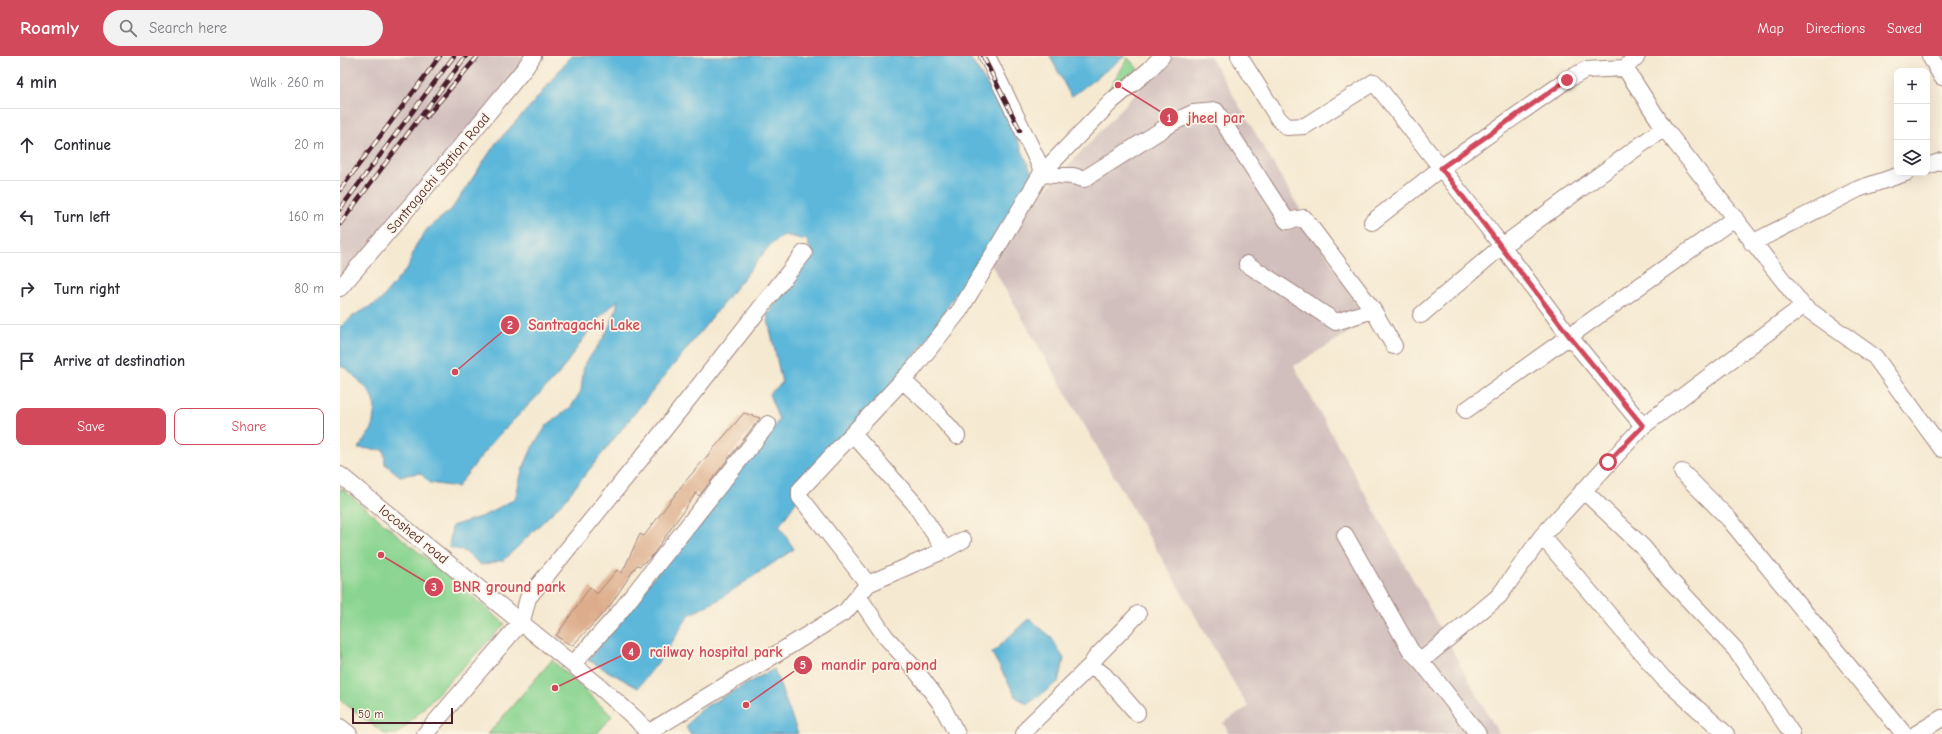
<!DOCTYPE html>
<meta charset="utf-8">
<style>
body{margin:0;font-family:"Comic Neue",sans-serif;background:#f2f2f3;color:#2b2b33}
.controls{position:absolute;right:12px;top:12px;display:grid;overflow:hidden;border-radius:8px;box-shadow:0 4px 16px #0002}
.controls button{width:36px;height:36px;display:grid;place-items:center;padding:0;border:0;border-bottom:1px solid #e1e1e2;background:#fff;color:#2b2b33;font:20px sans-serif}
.scale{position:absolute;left:12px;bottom:10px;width:101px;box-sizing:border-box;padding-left:4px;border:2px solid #4a1f2b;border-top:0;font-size:11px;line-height:14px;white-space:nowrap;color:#4a1f2b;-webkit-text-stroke:3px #fcf5e5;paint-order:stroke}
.stop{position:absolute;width:12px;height:12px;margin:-9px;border:3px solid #d1495b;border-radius:50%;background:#fff}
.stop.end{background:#d1495b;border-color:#fff;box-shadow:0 1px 4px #0008}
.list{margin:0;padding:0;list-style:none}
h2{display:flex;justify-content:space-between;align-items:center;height:52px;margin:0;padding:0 16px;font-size:17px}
h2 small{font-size:13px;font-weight:400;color:#7c7c81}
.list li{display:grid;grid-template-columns:26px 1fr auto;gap:12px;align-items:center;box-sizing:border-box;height:72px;padding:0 16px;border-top:1px solid #e1e1e2}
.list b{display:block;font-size:15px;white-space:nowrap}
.list em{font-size:13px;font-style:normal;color:#7c7c81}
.actions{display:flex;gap:8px;padding:12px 16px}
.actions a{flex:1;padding:9px 0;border:1px solid #d1495b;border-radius:8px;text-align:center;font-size:14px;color:#d1495b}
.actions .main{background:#d1495b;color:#fff}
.icon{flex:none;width:22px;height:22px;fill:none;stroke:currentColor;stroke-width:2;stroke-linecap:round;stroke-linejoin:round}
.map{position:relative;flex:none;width:1602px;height:678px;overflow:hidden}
header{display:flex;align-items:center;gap:24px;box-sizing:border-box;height:56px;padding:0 20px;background:#d1495b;color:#fff}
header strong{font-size:19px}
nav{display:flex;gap:22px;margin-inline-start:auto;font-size:14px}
.search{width:280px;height:36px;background:#f2f2f3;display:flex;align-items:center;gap:10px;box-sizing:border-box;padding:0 14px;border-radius:22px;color:#7c7c81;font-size:15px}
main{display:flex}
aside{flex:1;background:#fff}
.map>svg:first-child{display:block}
</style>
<header>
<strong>Roamly</strong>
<div class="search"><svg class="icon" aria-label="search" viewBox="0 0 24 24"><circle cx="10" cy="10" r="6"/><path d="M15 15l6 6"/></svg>Search here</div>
<nav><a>Map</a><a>Directions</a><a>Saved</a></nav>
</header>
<main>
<aside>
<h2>4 min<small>Walk · 260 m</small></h2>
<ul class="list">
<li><svg class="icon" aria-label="ahead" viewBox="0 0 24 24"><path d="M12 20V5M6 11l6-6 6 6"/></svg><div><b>Continue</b></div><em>20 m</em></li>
<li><svg class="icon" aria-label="left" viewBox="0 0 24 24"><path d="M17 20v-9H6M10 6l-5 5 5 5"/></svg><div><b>Turn left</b></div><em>160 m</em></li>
<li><svg class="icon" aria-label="right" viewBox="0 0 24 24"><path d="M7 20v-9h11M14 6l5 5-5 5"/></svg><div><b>Turn right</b></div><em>80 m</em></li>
<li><svg class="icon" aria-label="arrive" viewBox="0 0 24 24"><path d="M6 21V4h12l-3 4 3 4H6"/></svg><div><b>Arrive at destination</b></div></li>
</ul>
<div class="actions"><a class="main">Save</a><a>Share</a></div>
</aside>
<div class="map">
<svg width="1602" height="678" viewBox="0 0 1602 678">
<rect width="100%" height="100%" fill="#fcf5e5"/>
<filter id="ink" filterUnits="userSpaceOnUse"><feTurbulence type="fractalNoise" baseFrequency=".025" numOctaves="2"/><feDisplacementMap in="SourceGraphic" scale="8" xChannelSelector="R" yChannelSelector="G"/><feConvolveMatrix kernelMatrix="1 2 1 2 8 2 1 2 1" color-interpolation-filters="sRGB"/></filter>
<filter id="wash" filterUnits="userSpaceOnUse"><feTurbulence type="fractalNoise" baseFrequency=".012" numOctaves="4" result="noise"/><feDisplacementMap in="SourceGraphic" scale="16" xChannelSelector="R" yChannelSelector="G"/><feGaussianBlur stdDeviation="0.9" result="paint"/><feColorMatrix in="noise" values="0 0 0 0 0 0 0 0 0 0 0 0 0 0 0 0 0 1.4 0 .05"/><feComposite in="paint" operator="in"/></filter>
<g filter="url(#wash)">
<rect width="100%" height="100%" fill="#f5e9d1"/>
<path fill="#d1bfbd" d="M0 0H205L0 240Z
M831 0H870L1026 266 954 310 1159 678H889L883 667 908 651 645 198Z"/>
<path fill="#89d490" stroke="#6a7a5e" d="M788 2 798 13 750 64Z
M0 431 165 568 58 678H45L0 644Z
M212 604 272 660 257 678H148Z"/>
<path fill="#5cb7da" stroke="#536b82" d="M231 0H629L668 62 698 131 638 204 582 290 538 346 495 392 439 470 454 493 378 544 349 559 326 596 298 632 248 604 439 364 429 338 442 327 427 259 472 198 467 184 444 179 431 188 224 445 164 504 141 509 124 495 109 491 112 470 143 460 175 443 182 415 192 392 207 369 231 351 241 335 244 309 264 281 275 258 278 244 261 260 251 272 218 319 155 383 117 431 90 427 80 417 60 420 45 408 44 394 18 392 32 373 35 351 30 336 7 313 0 310V271L13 260 40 245 68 211 76 189 88 172 111 154 156 87 193 47Z
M710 0H785L731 41Z
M689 562 711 581 724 603 718 626 688 648 676 641 652 597Z
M434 613 458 678H350L346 671 359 654Z"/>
<g id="blocks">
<path fill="#ddad8b" d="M404 357 420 362 359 440 356 437 311 501 300 510 297 509 269 551 232 590 216 580 250 531 257 538 277 514 282 517 300 478 304 480 343 428Z"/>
</g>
</g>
<g filter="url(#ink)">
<use href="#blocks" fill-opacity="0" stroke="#a0847e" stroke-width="1"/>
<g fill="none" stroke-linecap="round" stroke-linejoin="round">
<g stroke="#a0847e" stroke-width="18">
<path id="street" d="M647 0 703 116
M899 0 938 62 947 71 965 70 1034 26 1162 190 1324 72 1463 250 1535 301 1602 393
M1590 0 1602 21
M1285 12 1324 72
M1587 110 1602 105
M701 118 733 120 744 123 834 66 853 57 876 55 947 165 964 162 1033 254 996 266 907 208
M1032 166 1101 112 1227 24 1245 14 1285 12 1297 0
M1412 187 1518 133 1566 117
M0 232 116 96 185 12 193 0
M1033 254 1054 290
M1081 259 1162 190 1230 281 1303 370 1463 250
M562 324 592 351 617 380
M1126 354 1395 162
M513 378 574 447 605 494
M1342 416 1389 463 1564 678
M0 419 259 630 296 663 309 678
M1243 434 1303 491 1328 522 1395 593 1452 678
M1005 479 1071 595 1081 605 1159 540 1202 480 1303 370
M1202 480 1323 622 1386 678
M528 528 460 441V434L574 312 620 254 701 118 772 45 810 13 822 0
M518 540 545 580 574 612 601 648 617 678
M1081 605 1138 678
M233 608 278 558 428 368
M751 609 764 619 797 657
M0 671 9 678
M308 677 506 555 528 528 605 494 623 484
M85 678 182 565 188 542 312 389 464 197
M684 678 689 670 751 609 756 601 798 558
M1576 678 1602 662"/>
</g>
<use href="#street" stroke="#fff" stroke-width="16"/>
<g stroke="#4a1f2b" stroke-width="4.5">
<path id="rail" d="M643 0 680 74
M86 61 138 0
M0 134 100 0
M0 153 114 0
M0 168 126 0"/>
</g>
<use href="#rail" stroke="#fcf5e5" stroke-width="3" stroke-dasharray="9" stroke-linecap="butt"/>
</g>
</g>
<g fill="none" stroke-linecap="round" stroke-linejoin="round" filter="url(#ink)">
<path stroke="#d1495b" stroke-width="5" d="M1227 24 1101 112 1230 281 1303 370 1268 406"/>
</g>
<g text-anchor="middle" stroke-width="3.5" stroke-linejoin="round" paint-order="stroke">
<g font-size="14" fill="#4a1f2b" stroke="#fcf5e5">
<text transform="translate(98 117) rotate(-50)" y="5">Santragachi Station Road</text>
<text transform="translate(74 478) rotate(39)" y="5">locoshed road</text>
</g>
</g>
<path fill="none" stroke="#d1495b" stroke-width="1.5" d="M778 29L829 61M115 316L170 269M41 499L94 531M215 632L291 595M406 649L463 609"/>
<g fill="#d1495b" stroke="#fcf5e5" stroke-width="1.5">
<circle cx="778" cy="29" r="4"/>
<circle cx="115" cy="316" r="4"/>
<circle cx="41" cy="499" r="4"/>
<circle cx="215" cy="632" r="4"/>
<circle cx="406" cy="649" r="4"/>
<circle cx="829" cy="61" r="10"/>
<circle cx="170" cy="269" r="10"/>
<circle cx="94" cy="531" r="10"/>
<circle cx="291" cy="595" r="10"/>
<circle cx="463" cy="609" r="10"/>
</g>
<g font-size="12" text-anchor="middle" font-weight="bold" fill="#fff">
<text x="829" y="66">1</text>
<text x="170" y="273">2</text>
<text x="94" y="535">3</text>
<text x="291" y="600">4</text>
<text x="463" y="613">5</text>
</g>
<g font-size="15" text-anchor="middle" font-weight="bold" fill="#d1495b" stroke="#fcf5e5" stroke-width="3.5" stroke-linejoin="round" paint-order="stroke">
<text x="876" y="67">jheel par</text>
<text x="244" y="274">Santragachi Lake</text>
<text x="169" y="536">BNR ground park</text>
<text x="376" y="601">railway hospital park</text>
<text x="539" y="614">mandir para pond</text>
</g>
</svg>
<div class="controls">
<button>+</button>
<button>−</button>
<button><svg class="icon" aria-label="layers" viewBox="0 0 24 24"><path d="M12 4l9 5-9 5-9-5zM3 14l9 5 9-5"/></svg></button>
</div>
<div class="scale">50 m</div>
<div class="stop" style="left:1268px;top:406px"></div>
<div class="stop end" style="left:1227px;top:24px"></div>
</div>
</main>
